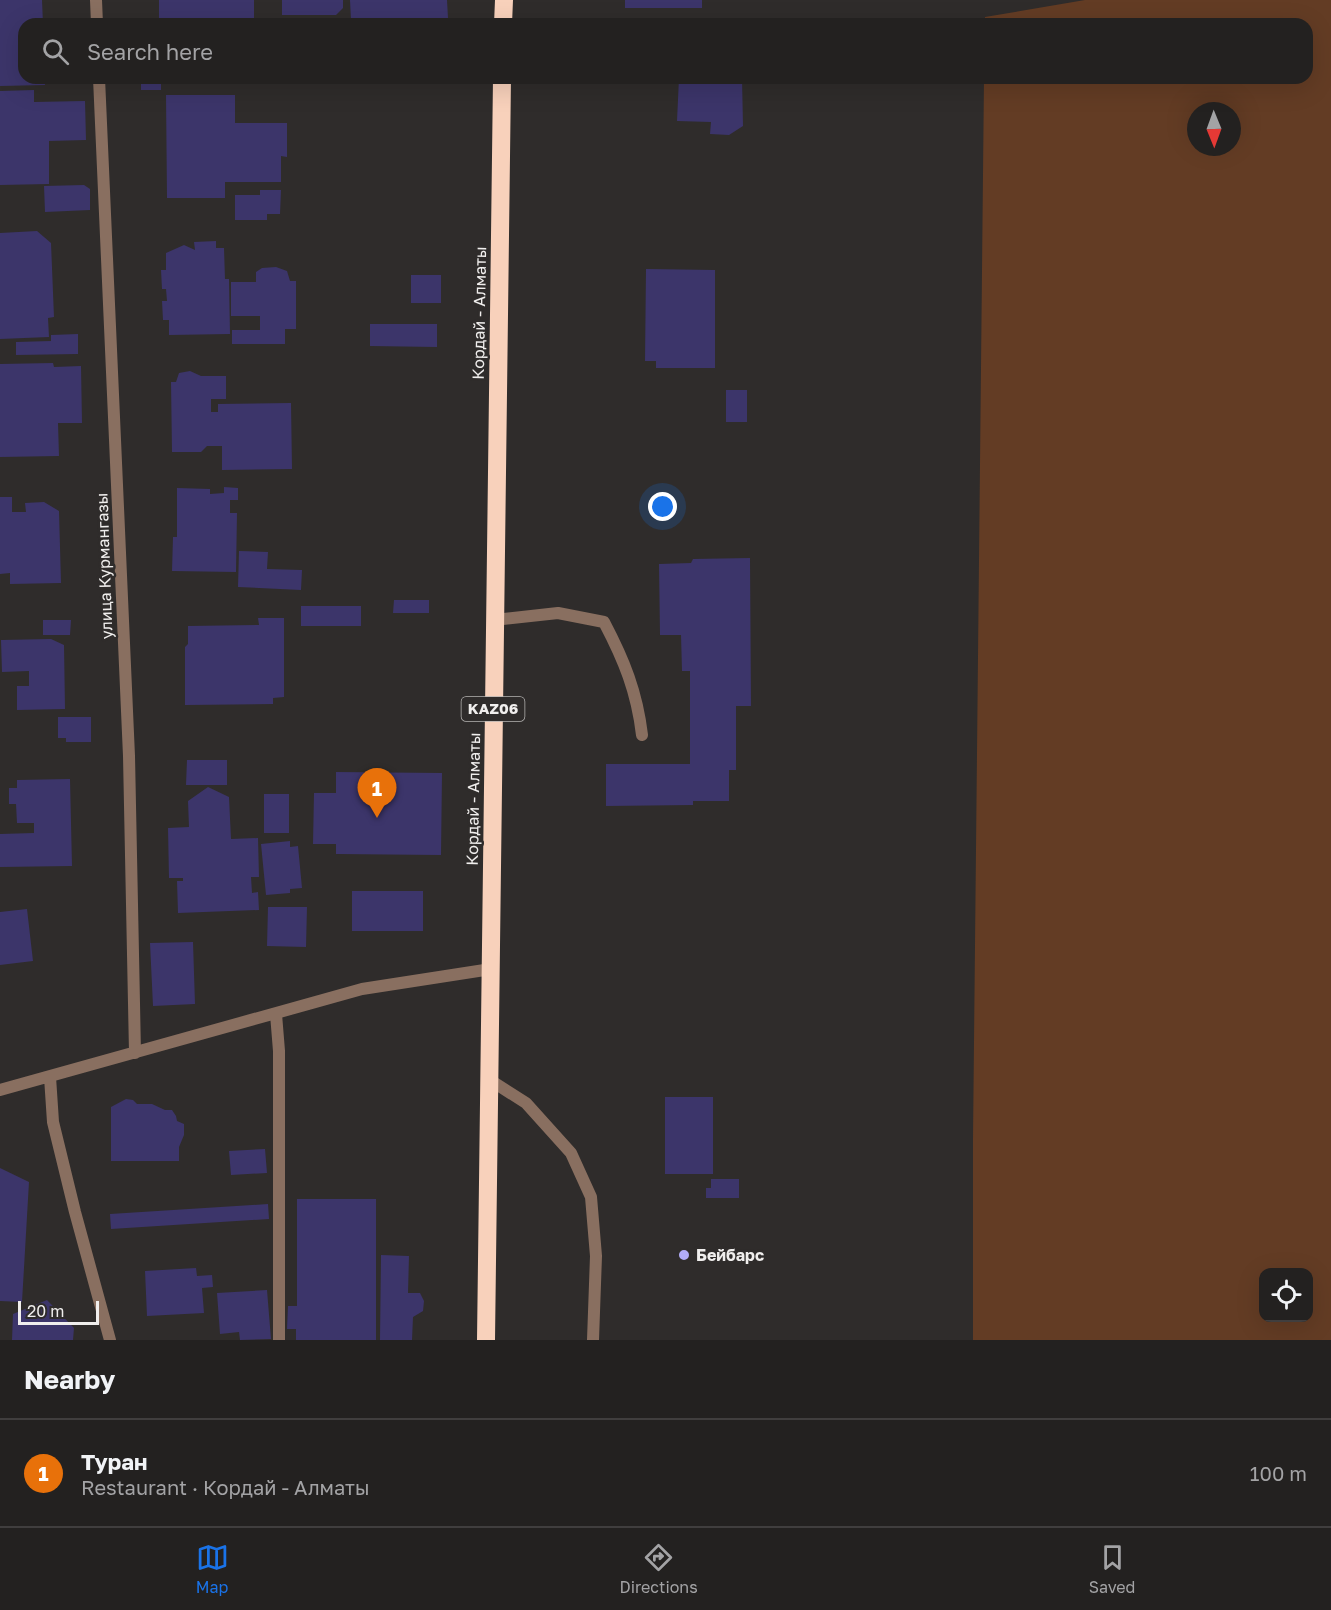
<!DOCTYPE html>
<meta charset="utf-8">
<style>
body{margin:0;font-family:"Golos Text",sans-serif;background:#2f2e2d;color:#f1f3f6}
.controls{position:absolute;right:18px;bottom:18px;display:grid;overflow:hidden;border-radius:12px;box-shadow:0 6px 24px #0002}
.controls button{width:54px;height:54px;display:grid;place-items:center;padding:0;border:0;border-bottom:2px solid #403e3e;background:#232120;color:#f1f3f6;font:30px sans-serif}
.compass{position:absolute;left:1187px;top:102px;width:54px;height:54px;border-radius:50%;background:#232120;box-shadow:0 6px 24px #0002;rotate:179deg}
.scale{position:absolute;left:18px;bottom:15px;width:81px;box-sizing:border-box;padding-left:6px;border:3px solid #f0eeed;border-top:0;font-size:16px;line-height:21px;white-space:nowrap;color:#f0eeed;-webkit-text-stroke:4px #2f2c2b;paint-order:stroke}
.you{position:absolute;left:663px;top:507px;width:21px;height:21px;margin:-15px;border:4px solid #fff;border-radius:50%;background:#1a73e8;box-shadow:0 0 0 9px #1a73e833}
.badge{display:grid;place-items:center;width:39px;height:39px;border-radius:50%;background:#1a73e8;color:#fff;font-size:20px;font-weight:700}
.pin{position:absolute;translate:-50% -50px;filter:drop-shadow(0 2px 3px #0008)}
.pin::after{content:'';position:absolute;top:32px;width:21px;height:18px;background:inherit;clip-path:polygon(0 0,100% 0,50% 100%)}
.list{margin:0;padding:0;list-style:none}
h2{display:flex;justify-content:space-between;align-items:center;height:78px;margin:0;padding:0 24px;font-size:26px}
h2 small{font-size:20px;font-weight:400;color:#a3a3a5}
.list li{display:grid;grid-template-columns:39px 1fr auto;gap:18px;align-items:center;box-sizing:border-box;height:108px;padding:0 24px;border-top:2px solid #403e3e}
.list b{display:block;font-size:22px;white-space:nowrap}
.list p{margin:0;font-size:20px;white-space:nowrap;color:#a3a3a5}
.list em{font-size:20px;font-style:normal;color:#a3a3a5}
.icon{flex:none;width:33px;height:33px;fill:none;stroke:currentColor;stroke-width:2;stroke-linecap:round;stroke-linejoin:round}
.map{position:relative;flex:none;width:1331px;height:1340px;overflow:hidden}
.search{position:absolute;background:#232120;box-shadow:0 6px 24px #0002;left:18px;right:18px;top:18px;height:66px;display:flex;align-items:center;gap:15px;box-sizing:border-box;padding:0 21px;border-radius:18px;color:#a3a3a5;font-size:22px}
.sheet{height:186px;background:#232120}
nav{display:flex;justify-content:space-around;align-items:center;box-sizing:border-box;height:84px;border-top:2px solid #403e3e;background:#232120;font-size:16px;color:#a3a3a5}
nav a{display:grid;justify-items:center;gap:3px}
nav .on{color:#1a73e8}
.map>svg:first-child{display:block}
</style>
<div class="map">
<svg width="1331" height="1340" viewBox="0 0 1331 1340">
<rect width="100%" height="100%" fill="#2f2c2b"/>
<path fill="#633c24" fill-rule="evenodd" d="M1085 0H1331V1340H973V1138L984 78H1307V24H985V17ZM1196 111H1232V147H1196ZM1264 1272H1308V1318H1264Z"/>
<path fill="#3c356a" d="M0 0H42L43 24H24V78H44L45 85 0 86Z
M159 0H254V24H159Z
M282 0H343V8L336 15H282Z
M350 0H447L448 18 351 20Z
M625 0H702V8H625Z
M141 78H161V90H141Z
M679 78H742L743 126 729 135 710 134 711 122 677 121Z
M34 90V102L85 101 86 140 49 141V184L0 185V91Z
M166 95H235V123H287V157L281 156V182H225V198H167Z
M84 185 90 189V210L45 212 44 186Z
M260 190H281L280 214H267V220H235V195H260Z
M37 231 51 243 54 317 48 318 49 337 0 339V233Z
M216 241V248H224L225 279H229L230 334 169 335V320H163L162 301H167L166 289H162L161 270H166V253L184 245 195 250 194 242Z
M276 267 287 271 290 281H296V329H285V344H232V330H260V316H231V282H256V272L262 268Z
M646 269 715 270V368H656V361H645Z
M411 275H441V303H411Z
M370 324H437V347L370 346Z
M78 334V354L16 355V342L51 341V335Z
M53 363 54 367 81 366 82 423H58L59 456 0 457V364Z
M190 371 201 376H226V399H211V412H218V404L291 403 292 469 222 470V446H207L201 452H172L171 382H176L179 373Z
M726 390H747V422H726Z
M224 487 238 488V500H230V513H237L236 572 172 571 173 537H177V488L210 489V494L224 493Z
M0 497H12V512H26L25 503 44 502 59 511 61 583 10 584V573L0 574Z
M239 551 268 552 267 569 302 570 301 590 238 587Z
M750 558 751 706H736V770H729V801H693V805L606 806V764H690V671H682L681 635H660L659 564 691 563 693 559Z
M394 600H429V613H393Z
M301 606H361V626H301Z
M258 618H284V697L273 698V704L185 705V647L188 644V626L259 625Z
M43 620H71L70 635H43Z
M51 639 64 645 65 709 17 710V686H29V671L2 672 1 640Z
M58 717H91V742H66V738H58Z
M187 760H227V785H186Z
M336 772 442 773 441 855 336 854V844H313L314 793H336Z
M70 779 72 866 0 867V834L34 833V823H17L16 804H9V788H17V780Z
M208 787 229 797 231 839 258 838 259 877H251L252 893 258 892 259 910 178 913 177 881H183V878H169L168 828 189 827 188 801Z
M264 794H289V833H264Z
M290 841V847L298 846 302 888 290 889V893L266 895 261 844Z
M352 891H423V931H352Z
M268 907H307L306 947 267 946Z
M27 909 33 961 0 965V912Z
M193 942 195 1004 153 1006 150 943Z
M665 1097H713V1174H665Z
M126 1099 133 1100 137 1104H152L165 1110H172L176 1116 177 1121 184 1124V1135L179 1147V1161H111V1107Z
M265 1149 267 1173 231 1175 229 1151Z
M0 1168 29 1182 22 1302 0 1301Z
M711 1179H739V1198H706V1188H711Z
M297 1199H376V1340H296V1329H287L288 1306H297Z
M268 1204 269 1219 111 1229 110 1214Z
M381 1255 409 1256 408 1293H420L424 1301 423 1311 413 1317 412 1340H380Z
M196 1268 197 1276 212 1275 213 1287 202 1288 204 1313 147 1316 145 1271Z
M267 1290 271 1339 240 1340 239 1332 220 1334 217 1293Z
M47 1300 74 1328 73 1340H12L13 1314Z"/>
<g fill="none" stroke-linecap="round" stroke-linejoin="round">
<path stroke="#896f60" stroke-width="12" d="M494 620 558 613 604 622C624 660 637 692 642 735
M490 1080 526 1103 571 1153 591 1197 596 1256 593 1340"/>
<path stroke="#896f60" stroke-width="12" d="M96 0 97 24
M99 78 129 756 135 1053
M276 1014 279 1051V1340
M50 1077 53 1122 75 1212 110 1340
M0 1090 362 989 491 969"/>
<path stroke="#f8d1bb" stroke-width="18" d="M503 24 504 0
M486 1340 502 78"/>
</g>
<circle fill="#b2adf9" stroke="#2f2c2b" stroke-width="2" cx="684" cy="1255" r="6"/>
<g text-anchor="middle" stroke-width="5" stroke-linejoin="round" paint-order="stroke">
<rect fill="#2f2c2b" stroke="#b6b4b3" stroke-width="1.5" x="461.5" y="697" width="63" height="24" rx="4.5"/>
<g font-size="15" font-weight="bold" fill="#f0eeed">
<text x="493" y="714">KAZ06</text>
</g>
<g font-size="16" fill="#f0eeed" stroke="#2f2c2b">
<text transform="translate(479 313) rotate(-89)" y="6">Кордай - Алматы</text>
<text transform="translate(104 566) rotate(-92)" y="6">улица Курмангазы</text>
<text transform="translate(473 799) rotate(-89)" y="6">Кордай - Алматы</text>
</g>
<g font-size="16" font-weight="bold" fill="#f0eeed" stroke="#2f2c2b" text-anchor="start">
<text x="696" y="1261">Бейбарс</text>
</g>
</g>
</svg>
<div class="controls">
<button><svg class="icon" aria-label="locate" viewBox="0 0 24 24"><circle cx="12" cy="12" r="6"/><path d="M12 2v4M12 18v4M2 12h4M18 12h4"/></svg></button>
</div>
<svg class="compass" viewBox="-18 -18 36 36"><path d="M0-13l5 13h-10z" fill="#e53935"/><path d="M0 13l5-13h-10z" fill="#a3a3a5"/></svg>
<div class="scale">20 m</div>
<div class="you"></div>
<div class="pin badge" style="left:377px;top:818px;background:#e8710a">1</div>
<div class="search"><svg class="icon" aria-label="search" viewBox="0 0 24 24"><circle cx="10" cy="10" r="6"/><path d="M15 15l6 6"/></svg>Search here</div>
</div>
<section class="sheet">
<h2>Nearby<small></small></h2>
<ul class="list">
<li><span class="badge" style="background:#e8710a">1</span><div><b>Туран</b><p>Restaurant · Кордай - Алматы</p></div><em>100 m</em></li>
</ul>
</section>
<nav>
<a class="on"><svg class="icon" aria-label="map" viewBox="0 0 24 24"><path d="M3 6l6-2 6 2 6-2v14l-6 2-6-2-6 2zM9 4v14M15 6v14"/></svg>Map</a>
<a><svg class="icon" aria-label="directions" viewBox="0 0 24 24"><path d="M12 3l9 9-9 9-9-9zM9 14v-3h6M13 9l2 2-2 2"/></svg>Directions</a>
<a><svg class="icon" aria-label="saved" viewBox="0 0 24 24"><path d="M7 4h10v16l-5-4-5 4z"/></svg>Saved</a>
</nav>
